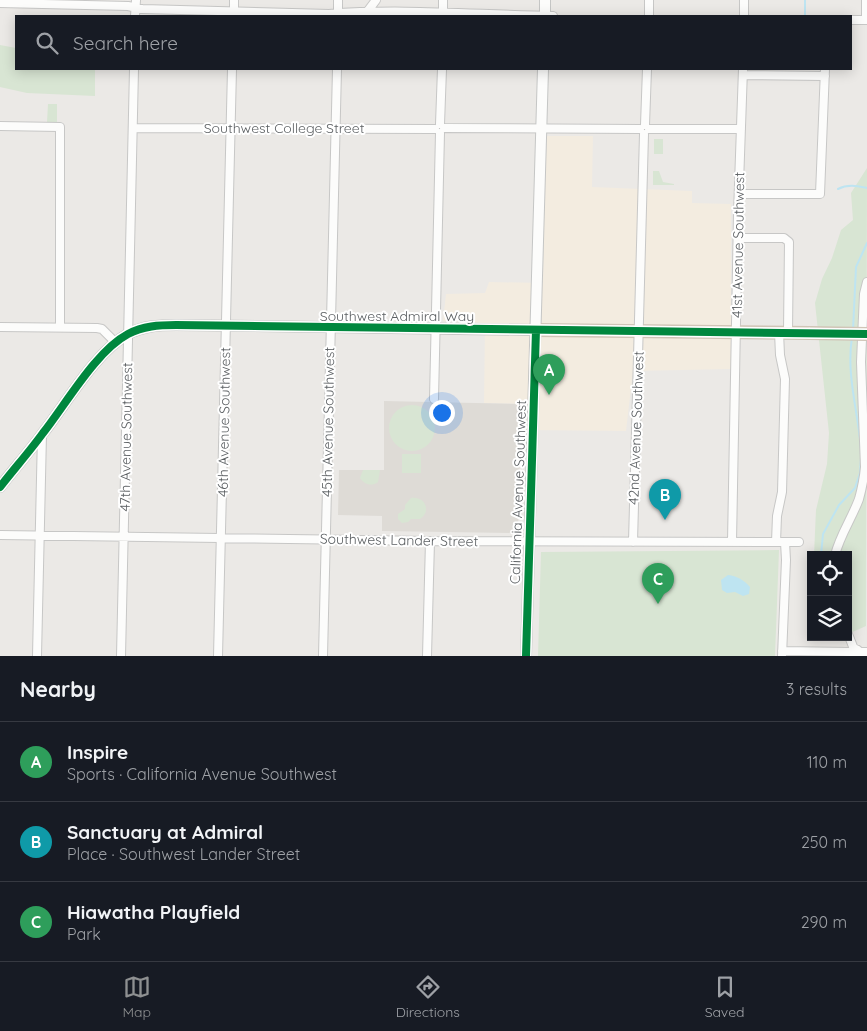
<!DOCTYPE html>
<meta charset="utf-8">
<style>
body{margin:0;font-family:Quicksand,sans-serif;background:#20242c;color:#f1f3f6}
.controls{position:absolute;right:15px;bottom:15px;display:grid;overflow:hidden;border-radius:0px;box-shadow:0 2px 12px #0003}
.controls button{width:45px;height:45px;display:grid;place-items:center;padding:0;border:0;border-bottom:1px solid #363941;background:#171b24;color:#f1f3f6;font:25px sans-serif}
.you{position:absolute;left:441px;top:412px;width:18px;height:18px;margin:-12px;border:4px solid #fff;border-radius:50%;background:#1a73e8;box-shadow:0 0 0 8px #1a73e833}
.badge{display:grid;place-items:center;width:32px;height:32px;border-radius:50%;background:#8e9091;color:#fff;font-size:16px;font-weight:700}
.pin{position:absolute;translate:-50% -41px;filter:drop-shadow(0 1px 2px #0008)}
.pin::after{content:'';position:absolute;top:26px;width:18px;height:15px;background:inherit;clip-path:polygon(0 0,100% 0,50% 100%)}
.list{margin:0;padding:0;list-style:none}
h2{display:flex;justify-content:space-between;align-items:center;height:65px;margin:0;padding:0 20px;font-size:21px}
h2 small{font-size:16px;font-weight:400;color:#9ea1a6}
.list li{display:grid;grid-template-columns:32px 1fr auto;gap:15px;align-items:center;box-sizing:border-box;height:80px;padding:0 20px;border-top:1px solid #363941}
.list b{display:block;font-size:19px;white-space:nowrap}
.list p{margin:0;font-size:16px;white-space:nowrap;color:#9ea1a6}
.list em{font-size:16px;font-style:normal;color:#9ea1a6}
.icon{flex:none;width:28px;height:28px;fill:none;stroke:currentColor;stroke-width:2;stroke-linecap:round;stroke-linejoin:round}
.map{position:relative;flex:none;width:867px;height:656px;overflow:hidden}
.search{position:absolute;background:#171b24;box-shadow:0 2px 12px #0003;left:15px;right:15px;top:15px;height:55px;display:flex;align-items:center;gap:12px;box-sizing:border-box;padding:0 18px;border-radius:0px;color:#9ea1a6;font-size:19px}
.sheet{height:305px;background:#171b24}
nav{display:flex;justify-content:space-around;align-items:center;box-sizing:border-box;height:70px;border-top:1px solid #363941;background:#171b24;font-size:14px;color:#9ea1a6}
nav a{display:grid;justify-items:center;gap:2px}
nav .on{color:#8e9091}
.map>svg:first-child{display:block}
</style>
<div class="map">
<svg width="867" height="656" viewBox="0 0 867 656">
<rect width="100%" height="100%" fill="#ebe9e6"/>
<path fill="#f3ece0" d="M547 136H593L592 187 692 191V203L731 204V369L633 371 626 431 523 430V404L484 403 485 323 443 321 446 294 485 293 489 282 543 283 544 202Z"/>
<path fill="#dedbd6" d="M384 401 521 404 518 533 382 531V516L338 515 339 470H384Z"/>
<path fill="#d8e5d3" d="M0 45 16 48V69H95V96L27 93 0 87Z
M48 104H57V123L47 122Z
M654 139H663V154H654Z
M867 168 866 626 848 634V555H814L816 510 827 464 829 433 815 303 822 279 832 258 841 230 853 220 851 193Z
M653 171H659L663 182 674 184V185H653Z
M389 428a23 23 0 1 1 46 0a23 23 0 1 1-46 0Z
M402 454H421V473H402Z
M363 470H380L378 482C371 487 364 484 360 478Z
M411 498C425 496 432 511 420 519H411L408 522 402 523 398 519V514L405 509V505Z
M779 550 775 656H538L541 552Z"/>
<path fill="#bee4f1" d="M728 575C737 576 744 580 750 587L749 594 743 596 735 592 727 593 722 590 721 580Z"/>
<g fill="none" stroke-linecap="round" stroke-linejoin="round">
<path stroke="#bee4f1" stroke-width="2" d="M805 15V0
M838 189C848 184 857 186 867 188
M853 330 856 267 867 243
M852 337C846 375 858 411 861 449
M821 555 823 534 839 505 855 488 860 473 861 458"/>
<g stroke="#c7c7c6" stroke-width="10">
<path id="street" d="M0 3 128 6 142 9 329 14C403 8 478 15 553 16
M367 12 376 0
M234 15V0
M338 15V0
M135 16 136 0
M443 16V0
M649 16V0
M744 16V0
M851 20H866V0
M743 75 825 76
M440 124 442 69
M645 125 647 69
M0 126 60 127V327
M133 128 435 129
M444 128 640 129
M649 129H741
M739 194H820L825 69
M738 238H784L789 242 788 332
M0 327 97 328 102 329 115 342
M434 399 440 133
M0 535 430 541 799 542
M633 542 644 134
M732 542 738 213 743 69
M776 542 777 516 782 492 785 379 780 355 779 332
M835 555C840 535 852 518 859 499 862 488 864 478 865 467L861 362 864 294 867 282
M848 634 854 649
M782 651 851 652
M858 652V650L854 648 851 653 856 656 858 652H867
M37 656 42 434
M121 656 134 69
M218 656 232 69
M323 656 337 69
M427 656 430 541
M782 656 786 560 785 542"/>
</g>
<g stroke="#c5c6c5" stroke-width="12">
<path id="secondary" d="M545 16V0
M0 487C14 469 30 451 43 433 66 404 96 351 128 334 143 326 159 325 176 325L536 330
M526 656 543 69"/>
</g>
<g stroke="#d0c5b7" stroke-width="14">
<path id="primary" d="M536 330 810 333"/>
</g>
<use href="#street" stroke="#fcfcfb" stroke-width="8"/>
<use href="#secondary" stroke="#fcfcfb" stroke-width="10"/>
<use href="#primary" stroke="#f1eee8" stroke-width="11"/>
<g stroke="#d0c5b7" stroke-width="14" stroke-linecap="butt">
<path id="primary-bridge" d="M810 333 867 334"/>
</g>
<use href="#primary-bridge" stroke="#f1eee8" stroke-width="11"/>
<g stroke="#fff" stroke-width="11">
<path id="cycleway" d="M0 487C14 469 30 451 43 433 66 404 96 351 128 334 143 326 159 325 176 325L867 334
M526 656 536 330"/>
</g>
<use href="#cycleway" stroke="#00873e" stroke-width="8"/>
</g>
<g text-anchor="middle" stroke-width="4" stroke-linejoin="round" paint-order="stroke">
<g font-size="14" fill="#5c6063" stroke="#fff">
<text x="284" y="133">Southwest College Street</text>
<text transform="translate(738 245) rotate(-89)" y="5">41st Avenue Southwest</text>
<text x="397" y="321">Southwest Admiral Way</text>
<text transform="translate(224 422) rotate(-89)" y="5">46th Avenue Southwest</text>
<text transform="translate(328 422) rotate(-89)" y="5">45th Avenue Southwest</text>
<text transform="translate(636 428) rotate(-88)" y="5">42nd Avenue Southwest</text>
<text transform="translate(126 437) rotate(-89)" y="5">47th Avenue Southwest</text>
<text transform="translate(518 492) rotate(-88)" y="5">California Avenue Southwest</text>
<text transform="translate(399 540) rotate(1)" y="5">Southwest Lander Street</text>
</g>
</g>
</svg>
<div class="controls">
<button><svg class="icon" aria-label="locate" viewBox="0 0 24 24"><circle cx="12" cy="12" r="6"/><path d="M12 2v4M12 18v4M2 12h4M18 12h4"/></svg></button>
<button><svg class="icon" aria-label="layers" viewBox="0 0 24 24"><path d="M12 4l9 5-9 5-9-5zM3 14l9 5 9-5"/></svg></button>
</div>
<div class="you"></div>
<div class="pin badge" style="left:549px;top:395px;background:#2e9e5b">A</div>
<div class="pin badge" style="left:665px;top:520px;background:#0f9aa8">B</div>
<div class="pin badge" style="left:658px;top:604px;background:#2e9e5b">C</div>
<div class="search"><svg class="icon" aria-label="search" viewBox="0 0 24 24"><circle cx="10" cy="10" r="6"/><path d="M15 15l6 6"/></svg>Search here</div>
</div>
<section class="sheet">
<h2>Nearby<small>3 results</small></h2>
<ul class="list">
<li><span class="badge" style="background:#2e9e5b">A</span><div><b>Inspire</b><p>Sports · California Avenue Southwest</p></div><em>110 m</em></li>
<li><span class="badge" style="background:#0f9aa8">B</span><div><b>Sanctuary at Admiral</b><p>Place · Southwest Lander Street</p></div><em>250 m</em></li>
<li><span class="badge" style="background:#2e9e5b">C</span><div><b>Hiawatha Playfield</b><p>Park</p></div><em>290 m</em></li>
</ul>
</section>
<nav>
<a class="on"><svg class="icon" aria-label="map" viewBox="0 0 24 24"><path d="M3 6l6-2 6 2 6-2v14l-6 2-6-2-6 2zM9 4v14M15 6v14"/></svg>Map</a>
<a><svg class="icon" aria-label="directions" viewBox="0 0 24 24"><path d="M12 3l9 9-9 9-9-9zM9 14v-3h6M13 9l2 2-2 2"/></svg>Directions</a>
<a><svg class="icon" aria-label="saved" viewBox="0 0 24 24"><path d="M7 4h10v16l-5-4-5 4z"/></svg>Saved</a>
</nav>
